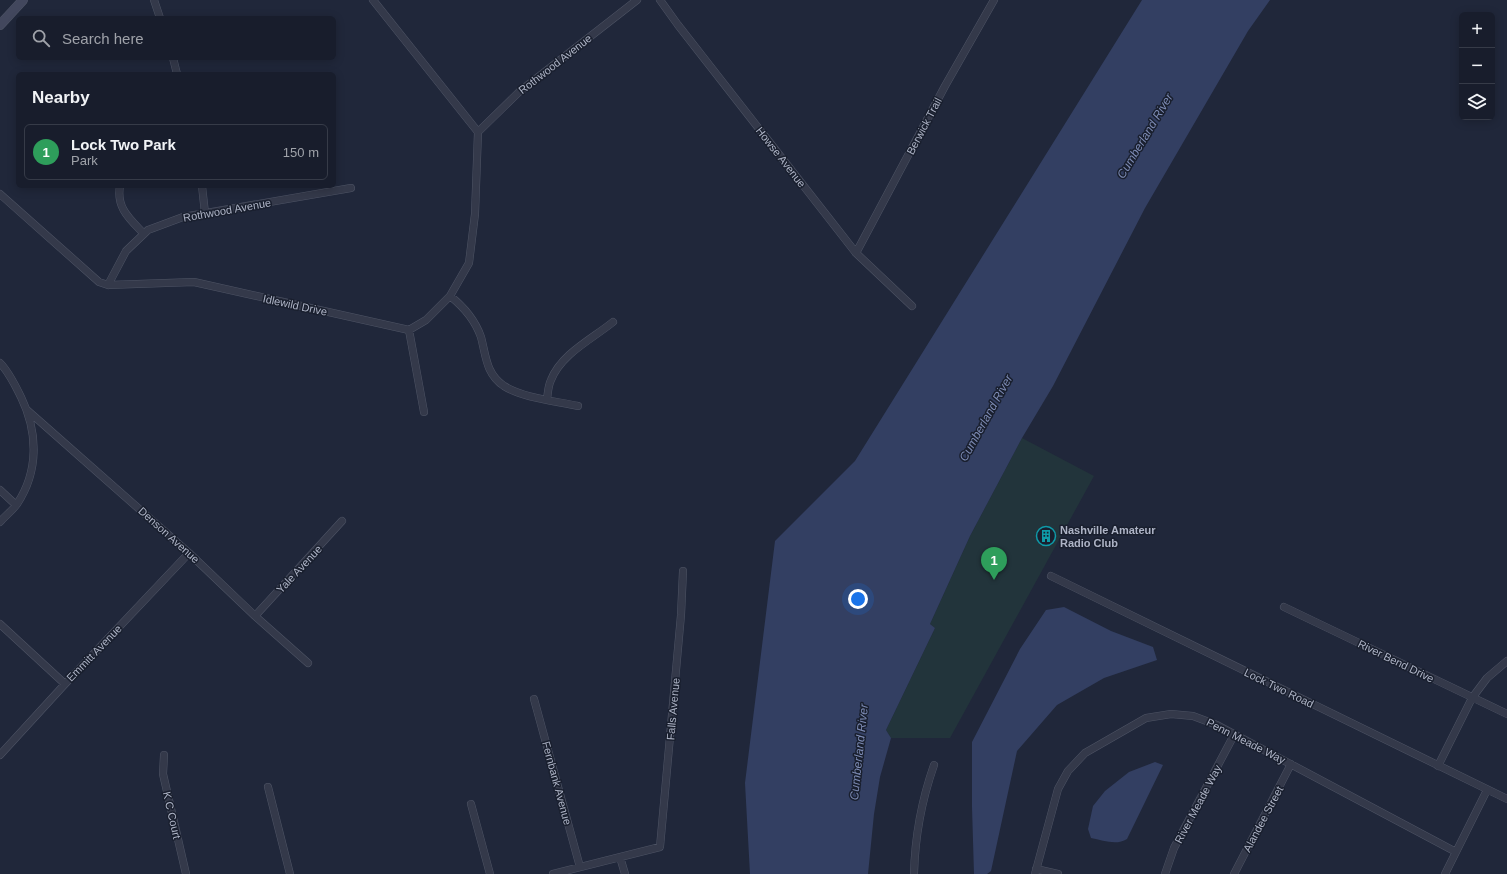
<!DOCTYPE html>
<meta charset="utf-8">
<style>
body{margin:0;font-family:Helvetica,sans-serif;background:#212634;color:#f1f3f6}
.controls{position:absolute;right:12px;top:12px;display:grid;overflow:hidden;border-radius:6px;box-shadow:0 2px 10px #0003}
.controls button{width:36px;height:36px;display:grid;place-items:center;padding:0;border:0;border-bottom:1px solid #363b48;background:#181d2c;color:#f1f3f6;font:20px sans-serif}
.you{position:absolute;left:858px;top:599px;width:14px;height:14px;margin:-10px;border:3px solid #fff;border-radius:50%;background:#1a73e8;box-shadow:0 0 0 6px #1a73e833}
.badge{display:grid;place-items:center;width:26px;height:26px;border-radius:50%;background:#d93025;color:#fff;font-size:13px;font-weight:700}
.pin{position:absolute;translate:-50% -33px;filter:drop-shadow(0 1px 2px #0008)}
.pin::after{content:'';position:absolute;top:21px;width:14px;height:12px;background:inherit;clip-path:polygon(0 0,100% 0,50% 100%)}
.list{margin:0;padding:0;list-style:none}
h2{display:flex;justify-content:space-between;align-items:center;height:52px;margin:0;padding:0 16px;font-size:17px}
h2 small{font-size:13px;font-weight:400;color:#9fa2a9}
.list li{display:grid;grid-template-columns:26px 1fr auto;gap:12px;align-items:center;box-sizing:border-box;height:56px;margin:0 8px 8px;padding:0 8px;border:1px solid #363b48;border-radius:6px}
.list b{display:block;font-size:15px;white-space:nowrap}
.list p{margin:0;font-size:13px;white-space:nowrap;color:#9fa2a9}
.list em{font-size:13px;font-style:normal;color:#9fa2a9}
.icon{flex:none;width:22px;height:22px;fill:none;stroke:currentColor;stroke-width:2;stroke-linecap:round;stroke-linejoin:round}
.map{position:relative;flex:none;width:1507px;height:874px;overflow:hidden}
.search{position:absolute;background:#181d2c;box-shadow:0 2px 10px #0003;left:16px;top:16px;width:320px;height:44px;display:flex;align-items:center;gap:10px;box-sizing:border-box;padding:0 14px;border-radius:6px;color:#9fa2a9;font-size:15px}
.panel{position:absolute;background:#181d2c;box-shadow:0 2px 10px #0003;left:16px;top:72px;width:320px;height:116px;border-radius:6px}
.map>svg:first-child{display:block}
</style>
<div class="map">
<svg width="1507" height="874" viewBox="0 0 1507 874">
<rect width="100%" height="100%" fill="#20273a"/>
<path fill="#22343b" d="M1022 438 1094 476 950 738H891L886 730 935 628 930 624 970 536Z"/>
<path fill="#333f62" d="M1142 0H1270L1248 31 1145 208 1053 386 1022 438 970 536 930 624 935 628 886 730 891 738 880 777 874 814 868 874H750L745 783 775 541 855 461Z
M1064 607 1111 631 1153 647 1157 660 1104 678 1057 705 1017 751 991 871 987 874H974L972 807V742L1020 649 1046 610Z
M1155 762 1163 765 1127 839C1116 846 1103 840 1091 838L1088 829 1093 806 1105 791 1129 772Z"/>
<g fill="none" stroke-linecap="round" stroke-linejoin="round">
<g stroke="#4e5465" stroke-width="8">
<path id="street" d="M154 0 160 18
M373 0 478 132
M660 0 678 25 856 253 912 306
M173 58 177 74
M478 132 519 92 637 0
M120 186C116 208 130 219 144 234
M202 186 205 213
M0 194 99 282 108 285 194 282 409 330 426 320 450 296 469 263 475 214 478 132
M856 253 945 86 994 0
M108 285 126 251 148 230 183 217 351 188
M450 296C464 307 475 320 481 337 486 356 486 374 504 386 523 398 555 401 578 406
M409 330 424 412
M0 363C9 372 15 385 21 397 38 432 39 471 17 504 12 511 5 516 0 522
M547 399C548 393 548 386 551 380 561 354 592 339 613 322
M27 410 189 553 255 616 308 663
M0 490 16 505
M1051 576 1507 799
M1284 607 1507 714
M255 616 342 521
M0 624 65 684
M534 699 580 867
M0 755 65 684 189 553
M164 755 163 774 186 874
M1438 766 1472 698 1487 678 1507 661
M268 787 290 874
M471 804 490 874
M620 857 625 874
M1036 869 1058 874
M553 874 660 847 681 615 683 571
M914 874C915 835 921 802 934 765
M1035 874 1058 789 1068 771 1085 753 1146 718 1171 714 1193 716 1217 725 1456 852
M1165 874 1174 848 1234 735
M1234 874 1291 764
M1445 874 1487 790"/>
</g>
<g stroke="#4e5465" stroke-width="10">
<path id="secondary" d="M0 25 23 0"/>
</g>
<use href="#street" stroke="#34394a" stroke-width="7"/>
<use href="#secondary" stroke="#42475d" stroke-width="9"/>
</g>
<defs>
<g id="building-ring" transform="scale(1)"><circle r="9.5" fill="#191f2e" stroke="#0f9aa8" stroke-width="1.5"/><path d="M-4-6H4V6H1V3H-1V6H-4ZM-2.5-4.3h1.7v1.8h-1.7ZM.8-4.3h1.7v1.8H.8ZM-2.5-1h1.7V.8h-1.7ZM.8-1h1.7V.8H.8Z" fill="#0f9aa8"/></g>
</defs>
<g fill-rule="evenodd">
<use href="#building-ring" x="1046" y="536"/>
</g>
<g text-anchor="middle" stroke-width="3" stroke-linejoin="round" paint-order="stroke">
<g font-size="11" fill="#aeb4c6" stroke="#191f2e">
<text transform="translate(555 64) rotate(-38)" y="4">Rothwood Avenue</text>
<text transform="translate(924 126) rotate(-62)" y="4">Berwick Trail</text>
<text transform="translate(781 157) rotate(52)" y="4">Howse Avenue</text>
<text transform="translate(227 210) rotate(-10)" y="4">Rothwood Avenue</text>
<text transform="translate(295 305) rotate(12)" y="4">Idlewild Drive</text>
<text transform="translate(169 535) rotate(42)" y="4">Denson Avenue</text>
<text transform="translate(299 569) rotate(-47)" y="4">Yale Avenue</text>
<text transform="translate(94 653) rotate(-46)" y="4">Emmitt Avenue</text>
<text transform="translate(1396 661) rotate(26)" y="4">River Bend Drive</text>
<text transform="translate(1279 688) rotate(26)" y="4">Lock Two Road</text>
<text transform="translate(673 709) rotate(-85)" y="4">Falls Avenue</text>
<text transform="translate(1246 741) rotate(27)" y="4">Penn Meade Way</text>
<text transform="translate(557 783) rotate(75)" y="4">Fernbank Avenue</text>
<text transform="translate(1198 804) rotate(-62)" y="4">River Meade Way</text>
<text transform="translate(172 815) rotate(77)" y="4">K C Court</text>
<text transform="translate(1263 819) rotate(-62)" y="4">Alandee Street</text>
</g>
<g font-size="11" font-weight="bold" fill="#aeb4c6" stroke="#191f2e" text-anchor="start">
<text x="1060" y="534">Nashville Amateur<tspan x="1060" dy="13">Radio Club</tspan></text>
</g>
<g font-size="12" font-style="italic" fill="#7d8bb4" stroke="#191f2e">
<text transform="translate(1145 136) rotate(-59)" y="4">Cumberland River</text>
<text transform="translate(986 418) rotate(-61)" y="4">Cumberland River</text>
<text transform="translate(859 752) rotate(-84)" y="4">Cumberland River</text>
</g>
</g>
</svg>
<div class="controls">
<button>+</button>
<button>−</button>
<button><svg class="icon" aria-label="layers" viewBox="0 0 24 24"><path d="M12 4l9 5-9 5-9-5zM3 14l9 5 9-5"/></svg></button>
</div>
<div class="you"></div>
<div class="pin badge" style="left:994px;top:580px;background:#2e9e5b">1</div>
<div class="search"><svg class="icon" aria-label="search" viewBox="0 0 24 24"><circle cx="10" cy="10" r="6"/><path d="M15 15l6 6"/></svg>Search here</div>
<section class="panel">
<h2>Nearby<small></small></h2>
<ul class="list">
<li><span class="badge" style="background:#2e9e5b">1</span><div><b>Lock Two Park</b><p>Park</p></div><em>150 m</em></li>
</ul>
</section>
</div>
